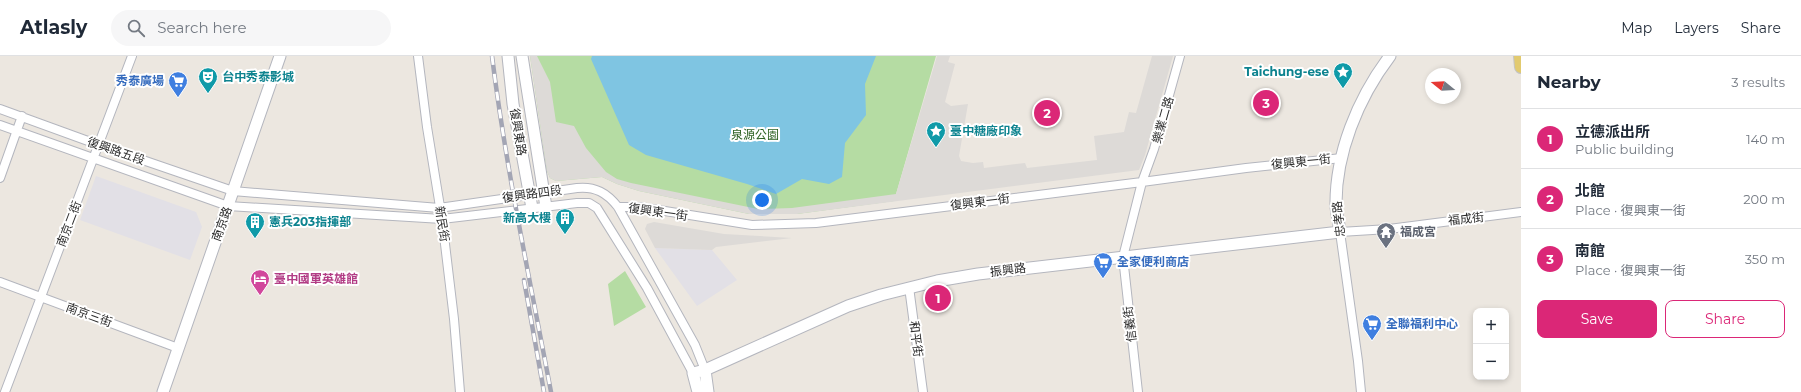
<!DOCTYPE html>
<meta charset="utf-8">
<style>
body{margin:0;font-family:Montserrat,"Noto Sans TC",sans-serif;background:#f6f6f7;color:#1f2937}
.controls{position:absolute;right:12px;bottom:12px;display:grid;overflow:hidden;border-radius:8px;box-shadow:0 2px 6px #0003}
.controls button{width:36px;height:36px;display:grid;place-items:center;padding:0;border:0;border-bottom:1px solid #e0e1e3;background:#fff;color:#1f2937;font:20px sans-serif}
.compass{position:absolute;left:1425px;top:12px;width:36px;height:36px;border-radius:50%;background:#fff;box-shadow:0 2px 6px #0003;rotate:288deg}
.you{position:absolute;left:762px;top:144px;width:14px;height:14px;margin:-10px;border:3px solid #fff;border-radius:50%;background:#1a73e8;box-shadow:0 0 0 6px #1a73e833}
.badge{display:grid;place-items:center;width:26px;height:26px;border-radius:50%;background:#db2777;color:#fff;font-size:13px;font-weight:700}
.pin{position:absolute;translate:-50% -50%;border:2px solid #fff;box-shadow:0 1px 4px #0006}
.list{margin:0;padding:0;list-style:none}
h2{display:flex;justify-content:space-between;align-items:center;height:52px;margin:0;padding:0 16px;font-size:17px}
h2 small{font-size:13px;font-weight:400;color:#747a83}
.list li{display:grid;grid-template-columns:26px 1fr auto;gap:12px;align-items:center;box-sizing:border-box;height:60px;padding:0 16px;border-top:1px solid #e0e1e3}
.list b{display:block;font-size:15px;white-space:nowrap}
.list p{margin:0;font-size:13px;white-space:nowrap;color:#747a83}
.list em{font-size:13px;font-style:normal;color:#747a83}
.actions{display:flex;gap:8px;padding:12px 16px}
.actions a{flex:1;padding:9px 0;border:1px solid #db2777;border-radius:8px;text-align:center;font-size:14px;color:#db2777}
.actions .main{background:#db2777;color:#fff}
.icon{flex:none;width:22px;height:22px;fill:none;stroke:currentColor;stroke-width:2;stroke-linecap:round;stroke-linejoin:round}
.map{position:relative;flex:none;width:1521px;height:336px;overflow:hidden}
header{display:flex;align-items:center;gap:24px;box-sizing:border-box;height:56px;padding:0 20px;background:#fff;border-bottom:1px solid #e0e1e3}
header strong{font-size:19px}
nav{display:flex;gap:22px;margin-inline-start:auto;font-size:14px}
.search{width:280px;height:36px;background:#f6f6f7;display:flex;align-items:center;gap:10px;box-sizing:border-box;padding:0 14px;border-radius:22px;color:#747a83;font-size:15px}
main{display:flex}
aside{flex:1;background:#fff}
.map>svg:first-child{display:block}
</style>
<header>
<strong>Atlasly</strong>
<div class="search"><svg class="icon" aria-label="search" viewBox="0 0 24 24"><circle cx="10" cy="10" r="6"/><path d="M15 15l6 6"/></svg>Search here</div>
<nav><a>Map</a><a>Layers</a><a>Share</a></nav>
</header>
<main>
<div class="map">
<svg width="1521" height="336" viewBox="0 0 1521 336">
<rect width="100%" height="100%" fill="#ece7e0"/>
<path fill="#e2e0e6" d="M96 120 196 156 202 171 190 204 80 164Z
M655 192 712 194 737 224 697 250Z"/>
<path fill="#b5dca3" d="M530 0H936L894 145 797 158H749L639 135 617 128 602 121 556 125 550 122 547 115Z
M625 215 646 251 614 270 608 228Z"/>
<path fill="#dddad7" d="M530 0H537L550 26 556 66 574 70 586 92 606 116 617 123 631 127 758 153 792 152 896 138 937 0H950L948 6 955 8 945 46 951 50 968 48 959 100 961 105 973 107 983 106 984 112 1025 107 1027 112 1097 104 1094 80 1124 76 1129 56 1136 57 1152 0H1173L1145 99 1139 114 797 158H749L639 135 617 128 602 121 556 125 550 122 547 115Z
M654 166 724 178 792 182 716 191 712 194 655 192 645 173 647 168Z"/>
<path fill="#7fc5e2" d="M592 0H876L865 28 866 59 845 87 842 121 829 128 802 123 776 138 747 128 646 99 629 89 591 3Z"/>
<g fill="none" stroke-linecap="round" stroke-linejoin="round">
<g stroke="#b4b6be" stroke-width="10">
<path id="street" d="M418 0 427 71 442 163 454 263 460 336
M0 53 99 89 233 135 439 152 577 132C595 130 607 137 618 151L695 289 705 314
M0 69 228 150 442 163 577 147H589L597 152 647 232 693 317
M0 122 22 60
M618 151H640L752 169 816 167 1142 126 1246 112 1342 102
M0 226 178 292
M909 231 923 336
M5 336 132 0
M1138 336 1123 201 1142 126 1154 93 1180 0
M1361 336 1358 305 1340 176 1389 173 1521 156"/>
</g>
<g stroke="#b4b6be" stroke-width="13">
<path id="secondary" d="M508 0 513 48 532 152
M522 0 546 151
M705 314 708 336
M163 336 280 0
M698 336 693 317 705 314 848 250 881 239 937 225 978 218 1340 176C1339 168 1337 159 1336 151 1335 98 1358 42 1390 0"/>
</g>
<g stroke="#c4c4c4" stroke-width="14">
<path id="primary" d="M1520 0 1521 11"/>
</g>
<use href="#street" stroke="#fff" stroke-width="8"/>
<use href="#secondary" stroke="#fff" stroke-width="11"/>
<use href="#primary" stroke="#e2ca6f" stroke-width="12"/>
<g stroke="#a3a5b4" stroke-width="4.5">
<path id="rail" d="M492 0C506 113 530 224 551 336
M524 224 544 336"/>
</g>
<use href="#rail" stroke="#fff" stroke-width="3" stroke-dasharray="9" stroke-linecap="butt"/>
</g>
<defs>
<g id="sight-pin" transform="scale(1)"><path d="M0 17L-7.5 6A9.5 9.5 0 1 1 7.5 6Z" fill="#0f9aa8" stroke="#fff"/><path d="M0-6L1.8-2.2L6-1.7L2.9 1.2L3.7 5.4L0 3.3L-3.7 5.4L-2.9 1.2L-6-1.7L-1.8-2.2Z" fill="#fff"/></g>
<g id="theatre-pin" transform="scale(1)"><path d="M0 17L-7.5 6A9.5 9.5 0 1 1 7.5 6Z" fill="#0f9aa8" stroke="#fff"/><path d="M-5-5.5Q0-4 5-5.5V0Q5 5 0 6Q-5 5-5 0ZM-3.3-2.5H-1v1.5H-3.3ZM1-2.5H3.3v1.5H1ZM-2.8 1Q0 5.5 2.8 1Z" fill="#fff"/></g>
<g id="supermarket-pin" transform="scale(1)"><path d="M0 17L-7.5 6A9.5 9.5 0 1 1 7.5 6Z" fill="#3f7fe0" stroke="#fff"/><path d="M-6-5.5h2.5l.6 2H6L4.5 2H-2.5L-4.4-4H-6ZM-1.5 3.2a1.3 1.3 0 1 0 .1 0ZM3 3.2a1.3 1.3 0 1 0 .1 0Z" fill="#fff"/></g>
<g id="building-pin" transform="scale(1)"><path d="M0 17L-7.5 6A9.5 9.5 0 1 1 7.5 6Z" fill="#0f9aa8" stroke="#fff"/><path d="M-4-6H4V6H1V3H-1V6H-4ZM-2.5-4.3h1.7v1.8h-1.7ZM.8-4.3h1.7v1.8H.8ZM-2.5-1h1.7V.8h-1.7ZM.8-1h1.7V.8H.8Z" fill="#fff"/></g>
<g id="temple-pin" transform="scale(1)"><path d="M0 17L-7.5 6A9.5 9.5 0 1 1 7.5 6Z" fill="#6b7280" stroke="#fff"/><path d="M0-6L5-2H3V0L6.5 2.5H4V6H1.5V3h-3V6H-4V2.5H-6.5L-3 0V-2H-5Z" fill="#fff"/></g>
<g id="hotel-pin" transform="scale(1)"><path d="M0 17L-7.5 6A9.5 9.5 0 1 1 7.5 6Z" fill="#d1479c" stroke="#fff"/><path d="M-6-4.5h1.5V1H6V5H4.5V3h-9V5H-6ZM-4 0a1.8 1.8 0 1 1 3.6 0ZM.5 0V-2.5h3Q6-2.5 6 0Z" fill="#fff"/></g>
</defs>
<g fill-rule="evenodd">
<use href="#sight-pin" x="1343" y="16"/>
<use href="#theatre-pin" x="208" y="21"/>
<use href="#supermarket-pin" x="178" y="25"/>
<use href="#sight-pin" x="936" y="75"/>
<use href="#building-pin" x="565" y="162"/>
<use href="#building-pin" x="255" y="166"/>
<use href="#temple-pin" x="1386" y="176"/>
<use href="#supermarket-pin" x="1103" y="206"/>
<use href="#hotel-pin" x="260" y="223"/>
<use href="#supermarket-pin" x="1372" y="268"/>
</g>
<g text-anchor="middle" stroke-width="4" stroke-linejoin="round" paint-order="stroke">
<g font-size="12" font-weight="bold" fill="#0d838f" stroke="#fff" text-anchor="start">
<text x="1329" y="20" text-anchor="end">Taichung-ese</text>
<text x="222" y="25">台中秀泰影城</text>
<text x="950" y="79">臺中糖廠印象</text>
<text x="551" y="166" text-anchor="end">新高大樓</text>
<text x="269" y="170">憲兵203指揮部</text>
</g>
<g font-size="12" font-weight="bold" fill="#366cbe" stroke="#fff" text-anchor="start">
<text x="164" y="29" text-anchor="end">秀泰廣場</text>
<text x="1117" y="210">全家便利商店</text>
<text x="1386" y="272">全聯福利中心</text>
</g>
<g font-size="12" fill="#2c2c2c" stroke="#fff">
<text transform="translate(1163 64) rotate(-74)" y="4">樂業二路</text>
<text transform="translate(518 76) rotate(81)" y="4">復興東路</text>
<text transform="translate(116 95) rotate(19)" y="4">復興路五段</text>
<text transform="translate(1301 106) rotate(-6)" y="4">復興東一街</text>
<text transform="translate(532 138) rotate(-8)" y="4">復興路四段</text>
<text transform="translate(980 146) rotate(-7)" y="4">復興東一街</text>
<text transform="translate(658 156) rotate(8)" y="4">復興東一街</text>
<text transform="translate(1339 163) rotate(-96)" y="4">忠孝路</text>
<text transform="translate(1466 163) rotate(-6)" y="4">福成街</text>
<text transform="translate(69 168) rotate(-69)" y="4">南京二街</text>
<text transform="translate(222 168) rotate(-70)" y="4">南京路</text>
<text transform="translate(442 168) rotate(81)" y="4">新民街</text>
<text transform="translate(1008 214) rotate(-7)" y="4">振興路</text>
<text transform="translate(89 259) rotate(20)" y="4">南京三街</text>
<text transform="translate(1130 268) rotate(-97)" y="4">信義街</text>
<text transform="translate(916 283) rotate(83)" y="4">和平街</text>
</g>
<g font-size="12" fill="#2e6223" stroke="#fff">
<text x="755" y="83">泉源公園</text>
</g>
<g font-size="12" font-weight="bold" fill="#5b616d" stroke="#fff" text-anchor="start">
<text x="1400" y="180">福成宮</text>
</g>
<g font-size="12" font-weight="bold" fill="#b23c85" stroke="#fff" text-anchor="start">
<text x="274" y="227">臺中國軍英雄館</text>
</g>
</g>
</svg>
<div class="controls">
<button>+</button>
<button>−</button>
</div>
<svg class="compass" viewBox="-18 -18 36 36"><path d="M0-13l5 13h-10z" fill="#e53935"/><path d="M0 13l5-13h-10z" fill="#747a83"/></svg>
<div class="you"></div>
<div class="pin badge" style="left:938px;top:242px">1</div>
<div class="pin badge" style="left:1047px;top:57px">2</div>
<div class="pin badge" style="left:1266px;top:47px">3</div>
</div>
<aside>
<h2>Nearby<small>3 results</small></h2>
<ul class="list">
<li><span class="badge">1</span><div><b>立德派出所</b><p>Public building</p></div><em>140 m</em></li>
<li><span class="badge">2</span><div><b>北館</b><p>Place · 復興東一街</p></div><em>200 m</em></li>
<li><span class="badge">3</span><div><b>南館</b><p>Place · 復興東一街</p></div><em>350 m</em></li>
</ul>
<div class="actions"><a class="main">Save</a><a>Share</a></div>
</aside>
</main>
